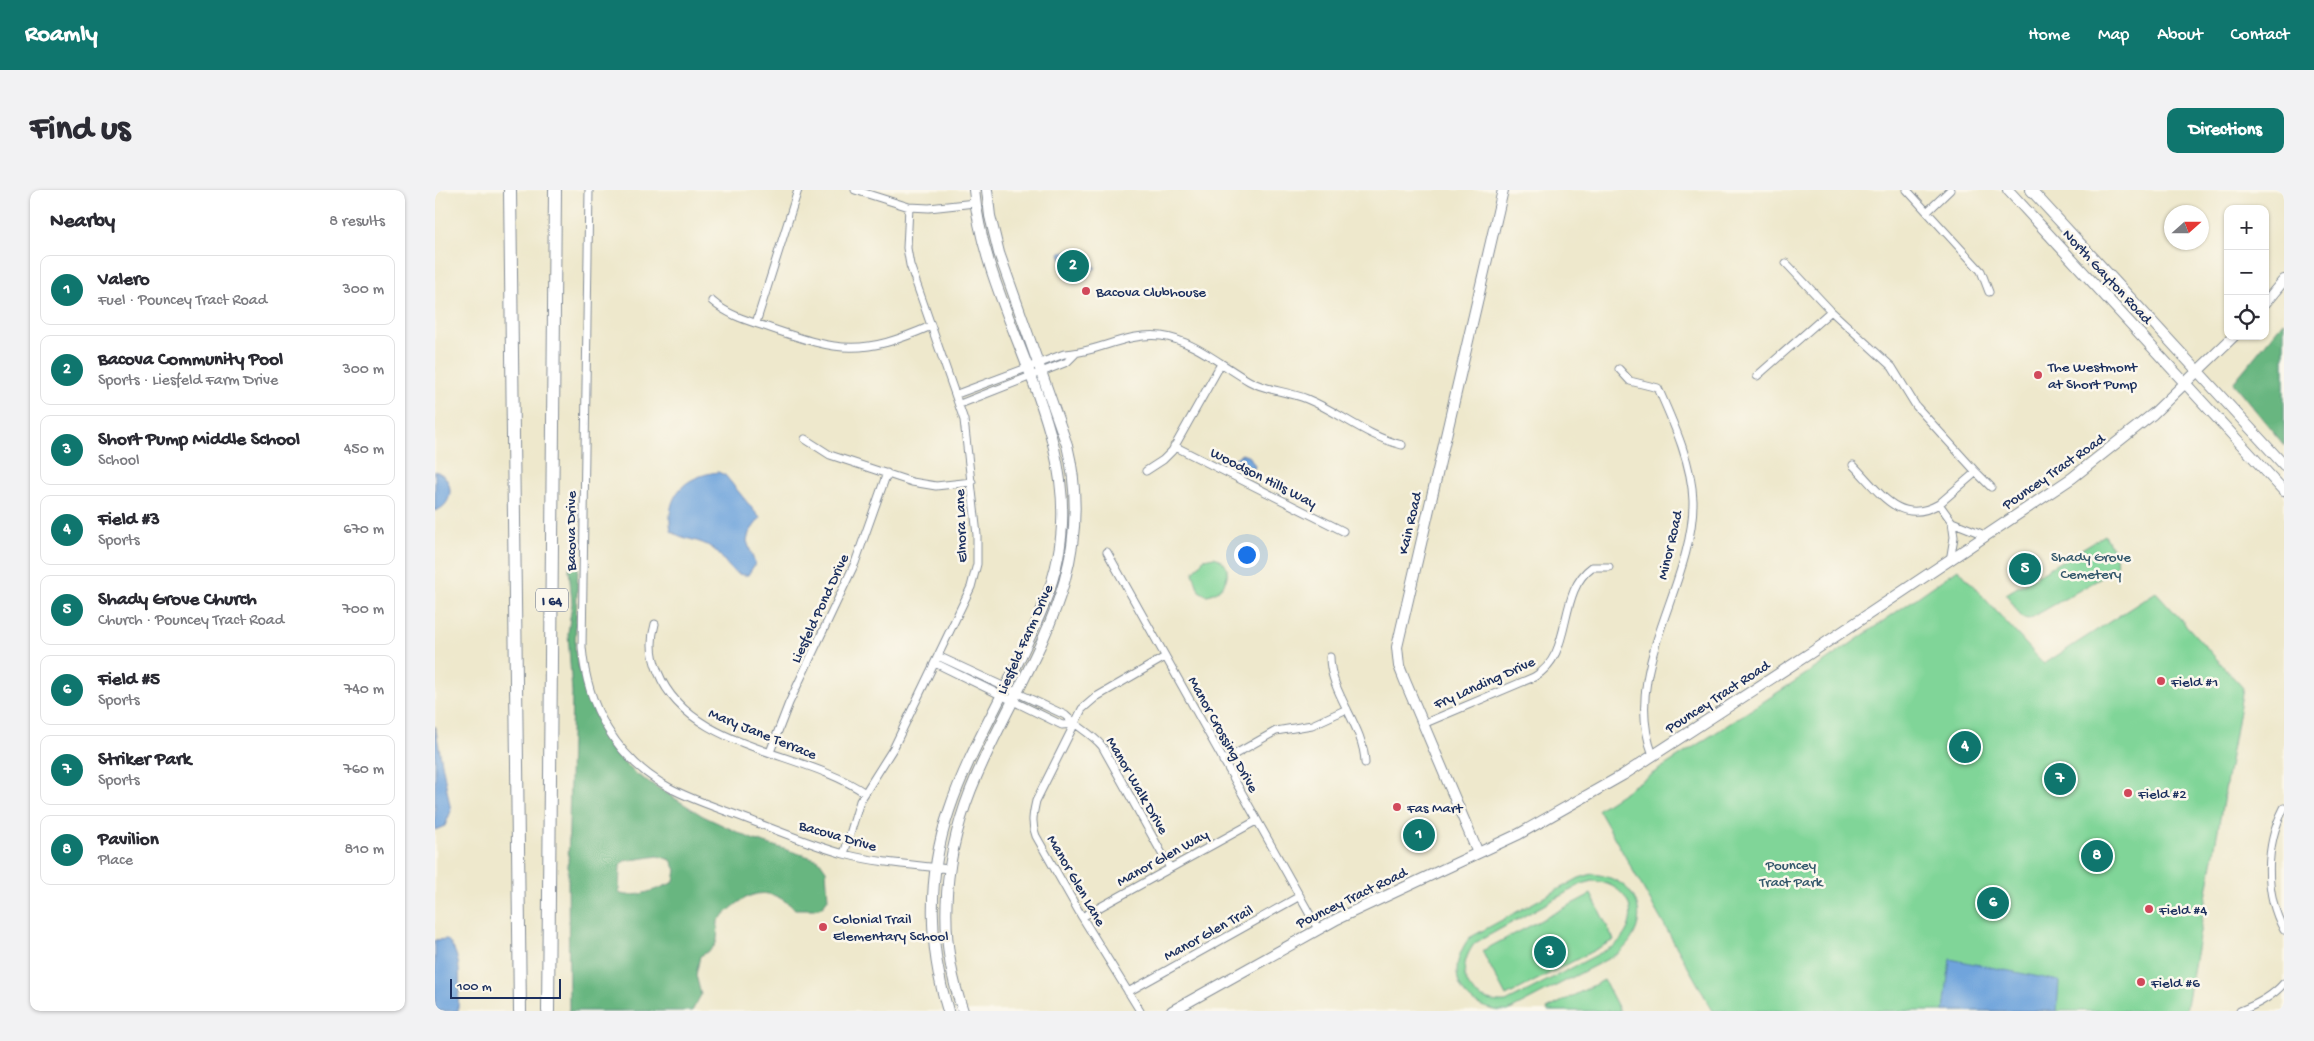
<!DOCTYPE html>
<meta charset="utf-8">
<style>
body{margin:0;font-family:"Gochi Hand",sans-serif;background:#f2f2f3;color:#2b2b33}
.controls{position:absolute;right:15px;top:15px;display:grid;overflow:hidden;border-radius:10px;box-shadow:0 1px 4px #0004}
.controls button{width:45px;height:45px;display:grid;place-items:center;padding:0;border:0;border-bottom:1px solid #e1e1e2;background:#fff;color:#2b2b33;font:25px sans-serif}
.compass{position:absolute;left:1729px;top:15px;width:45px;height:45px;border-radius:50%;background:#fff;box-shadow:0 1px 4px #0004;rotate:69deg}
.scale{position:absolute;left:15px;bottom:12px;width:111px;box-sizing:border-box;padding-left:5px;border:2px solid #1b2f5e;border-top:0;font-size:14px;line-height:18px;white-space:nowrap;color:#1b2f5e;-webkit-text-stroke:4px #fbf7ec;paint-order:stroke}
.you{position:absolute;left:811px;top:364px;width:18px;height:18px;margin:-12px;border:4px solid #fff;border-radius:50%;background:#1a73e8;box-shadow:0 0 0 8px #1a73e833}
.badge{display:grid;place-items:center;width:32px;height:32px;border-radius:50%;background:#0f766e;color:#fff;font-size:16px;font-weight:700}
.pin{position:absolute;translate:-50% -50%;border:2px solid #fff;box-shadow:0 1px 5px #0006}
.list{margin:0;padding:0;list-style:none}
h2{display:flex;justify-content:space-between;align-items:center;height:65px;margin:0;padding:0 20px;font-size:21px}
h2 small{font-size:16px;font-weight:400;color:#7c7c81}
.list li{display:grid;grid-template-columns:32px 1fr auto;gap:15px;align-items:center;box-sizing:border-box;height:70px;margin:0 10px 10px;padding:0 10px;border:1px solid #e1e1e2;border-radius:10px}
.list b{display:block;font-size:19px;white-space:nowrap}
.list p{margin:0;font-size:16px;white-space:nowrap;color:#7c7c81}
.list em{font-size:16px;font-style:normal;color:#7c7c81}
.icon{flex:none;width:28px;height:28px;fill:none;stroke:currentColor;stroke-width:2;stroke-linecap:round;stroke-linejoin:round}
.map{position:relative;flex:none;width:1849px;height:821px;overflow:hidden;border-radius:10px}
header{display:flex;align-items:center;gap:30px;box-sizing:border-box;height:70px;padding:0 25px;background:#0f766e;color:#fff}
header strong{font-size:24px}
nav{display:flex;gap:28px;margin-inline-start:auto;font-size:18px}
.intro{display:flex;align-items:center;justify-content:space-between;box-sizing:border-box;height:120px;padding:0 30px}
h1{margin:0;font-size:35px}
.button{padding:12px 22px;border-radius:10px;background:#0f766e;color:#fff;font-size:18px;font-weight:700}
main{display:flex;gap:30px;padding:0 30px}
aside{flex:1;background:#fff;border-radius:10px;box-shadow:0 1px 4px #0004}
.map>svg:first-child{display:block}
</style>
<header>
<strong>Roamly</strong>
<nav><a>Home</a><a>Map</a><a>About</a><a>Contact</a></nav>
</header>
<div class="intro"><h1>Find us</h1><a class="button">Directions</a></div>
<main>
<aside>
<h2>Nearby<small>8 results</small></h2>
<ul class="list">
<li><span class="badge">1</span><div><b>Valero</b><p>Fuel · Pouncey Tract Road</p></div><em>300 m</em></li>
<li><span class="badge">2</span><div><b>Bacova Community Pool</b><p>Sports · Liesfeld Farm Drive</p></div><em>300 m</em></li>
<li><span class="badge">3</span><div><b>Short Pump Middle School</b><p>School</p></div><em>450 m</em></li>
<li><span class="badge">4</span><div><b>Field #3</b><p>Sports</p></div><em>670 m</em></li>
<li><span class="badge">5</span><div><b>Shady Grove Church</b><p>Church · Pouncey Tract Road</p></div><em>700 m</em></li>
<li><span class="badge">6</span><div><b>Field #5</b><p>Sports</p></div><em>740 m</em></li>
<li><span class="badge">7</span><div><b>Striker Park</b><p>Sports</p></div><em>760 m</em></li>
<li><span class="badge">8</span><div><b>Pavilion</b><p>Place</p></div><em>810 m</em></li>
</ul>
</aside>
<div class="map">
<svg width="1849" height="821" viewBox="0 0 1849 821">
<rect width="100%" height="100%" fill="#fbf7ec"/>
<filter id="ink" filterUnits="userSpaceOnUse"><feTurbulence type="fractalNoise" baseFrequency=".02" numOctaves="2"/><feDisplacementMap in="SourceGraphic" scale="10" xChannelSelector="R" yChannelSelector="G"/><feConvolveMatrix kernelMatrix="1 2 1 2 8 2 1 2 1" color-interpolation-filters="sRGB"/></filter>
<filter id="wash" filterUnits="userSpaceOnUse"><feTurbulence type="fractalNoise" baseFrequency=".0096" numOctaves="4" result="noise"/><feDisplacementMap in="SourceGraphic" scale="20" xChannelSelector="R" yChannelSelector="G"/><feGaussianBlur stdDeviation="1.12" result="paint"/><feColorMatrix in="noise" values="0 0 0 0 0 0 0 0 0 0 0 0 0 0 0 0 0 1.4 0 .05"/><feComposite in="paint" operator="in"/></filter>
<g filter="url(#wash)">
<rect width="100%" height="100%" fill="#eee8cc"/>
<path fill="#80d598" stroke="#4e827b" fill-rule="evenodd" d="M1670 345 1681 365 1682 379 1594 429 1587 428 1571 404Z
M779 367C803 374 791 404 771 405L764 401 758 383 769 369Z
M1523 379 1609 474 1721 402 1808 498 1751 821H1278L1163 619 1388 473Z
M1157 684C1204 688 1220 732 1184 763L1073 821C1028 821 1007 785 1034 748L1144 688ZM1158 691C1196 694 1209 731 1179 756L1071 812C1034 814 1017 782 1040 753L1147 694Z
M1156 704 1179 750 1071 806 1047 761Z
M1169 790 1185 821H1113L1112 819Z"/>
<path fill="#68b680" stroke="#42726f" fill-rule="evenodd" d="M1849 131V255L1798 193Z
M136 372H142L143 377 140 460 143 476 169 548 179 562 201 584 268 626 317 649 384 670 391 680 393 709 387 717 379 719H360C328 690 308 706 283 731 282 752 285 756 265 766L261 785 266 805 257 821H134L133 678 137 503 133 443 137 413 134 379ZM223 666 236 670 241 680 239 692C226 698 197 710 184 703L185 676 189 671Z"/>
<path fill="#70a4dc" stroke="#466a9d" d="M640 58 642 64 651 65 661 78 653 83 648 69H645L649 84 633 90 625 63Z
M807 264 815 267 820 276 819 279 797 270Z
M0 281C20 287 20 315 0 321Z
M283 282 290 285 325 328 314 343 312 351 320 374 313 385C295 387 290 367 277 358 265 349 247 350 236 341 230 306 249 286 283 282Z
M0 536 16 621 10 636 0 640Z
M12 749C30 769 23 796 23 821H0V750Z
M1515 769 1624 791 1622 821H1509Z"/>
</g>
<g filter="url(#ink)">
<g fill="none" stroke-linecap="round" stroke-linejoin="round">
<g stroke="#848c95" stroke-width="9">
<path id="street" d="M154 0 147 457C152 517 181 569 235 598 259 611 287 619 312 629 344 641 376 655 409 664 443 673 479 675 514 679
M420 0 474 17 494 18 540 13
M1472 0 1546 81 1554 102
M1492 22 1515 0
M1351 73 1396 121
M277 111C294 126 314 131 335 138 405 162 427 166 496 136
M321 133 363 0
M1184 179 1195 191 1223 198C1238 232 1257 273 1258 311 1259 395 1185 480 1218 565
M1322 186 1396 121 1457 177 1481 216 1541 282 1504 314 1517 332 1552 346
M522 204 629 164C662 163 691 142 726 146 758 150 786 175 814 191 832 201 853 201 872 209 906 223 929 245 967 255
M525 214 632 172 640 164
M370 249 395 265 477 292 501 296 537 292
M739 256 908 341
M1418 275C1444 301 1464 337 1504 314
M711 281 728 270 737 261 786 174
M1541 282 1556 297
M672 362 883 739
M1515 371 1519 347 1517 332
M220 434C215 451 216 466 223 482 254 560 368 560 430 603
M503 466 630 525C642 537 656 543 667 556L735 678
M895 467C895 504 929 535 930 573
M500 473 627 535 639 534
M988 534 1099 487C1140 464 1121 403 1157 377H1174
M335 562 354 513 420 373 452 283
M788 571 841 541 877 535 912 519
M1849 618C1830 655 1829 703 1849 740
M409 664 425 611 459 557 536 397 542 374V345L529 230 475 75 472 58 474 17
M647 727 821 631
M693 802 865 706
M705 821 647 727 601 646C596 634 598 624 601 611L647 519 661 507 730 467
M1805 821C1821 815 1838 806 1849 793"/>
</g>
<g stroke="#848c95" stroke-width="12">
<path id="secondary" d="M1573 0 1849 301
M1596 0 1849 275
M1830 113 1849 90
M1043 663 970 491 964 476 962 457 1068 0
M513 821C493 756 492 686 514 621 531 569 560 521 583 472 599 438 616 404 623 367 649 241 550 124 539 0
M528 821C500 743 509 660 542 585 591 472 664 386 632 255L564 63 555 26 552 0
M737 821 902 729 1084 644 1188 585 1377 462 1637 288 1718 224 1799 146"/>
</g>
<g stroke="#848c95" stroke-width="14">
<path id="highway" d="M75 0 85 821
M113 821 120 0"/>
</g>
<use href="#street" stroke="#fff" stroke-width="7"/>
<use href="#secondary" stroke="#fff" stroke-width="10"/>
<use href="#highway" stroke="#fff" stroke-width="12"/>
</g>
</g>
<g fill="#d1495b" stroke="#fbf7ec" stroke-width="2">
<circle cx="651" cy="101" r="5"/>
<circle cx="1603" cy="185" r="5"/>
<circle cx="1726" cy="491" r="5"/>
<circle cx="1693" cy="603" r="5"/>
<circle cx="962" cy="617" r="5"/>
<circle cx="1714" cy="719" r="5"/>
<circle cx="388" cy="737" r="5"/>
<circle cx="1706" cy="792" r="5"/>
</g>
<g text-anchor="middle" stroke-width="5" stroke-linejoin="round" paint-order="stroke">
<rect fill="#fbf7ec" stroke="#5e6b89" stroke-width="1" x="101" y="398.5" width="32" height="23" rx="4"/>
<g font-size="14" font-weight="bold" fill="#1b2f5e">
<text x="117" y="415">I 64</text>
</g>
<g font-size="15" fill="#1b2f5e" stroke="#fbf7ec">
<text transform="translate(1673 86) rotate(47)" y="5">North Gayton Road</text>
<text transform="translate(1618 281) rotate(-35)" y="5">Pouncey Tract Road</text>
<text transform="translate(829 287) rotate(27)" y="5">Woodson Hills Way</text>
<text transform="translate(974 333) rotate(-77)" y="5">Kain Road</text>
<text transform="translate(525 336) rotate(-92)" y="5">Elnora Lane</text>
<text transform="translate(135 341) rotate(-90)" y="5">Bacova Drive</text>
<text transform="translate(1234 355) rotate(-77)" y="5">Minor Road</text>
<text transform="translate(384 418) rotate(-65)" y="5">Liesfeld Pond Drive</text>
<text transform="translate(589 449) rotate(-66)" y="5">Liesfeld Farm Drive</text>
<text transform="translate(1049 492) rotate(-24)" y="5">Fry Landing Drive</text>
<text transform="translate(1282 506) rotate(-33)" y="5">Pouncey Tract Road</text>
<text transform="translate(328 543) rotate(22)" y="5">Mary Jane Terrace</text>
<text transform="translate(789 544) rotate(61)" y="5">Manor Crossing Drive</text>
<text transform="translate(703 595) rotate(60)" y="5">Manor Walk Drive</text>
<text transform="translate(403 645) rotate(16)" y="5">Bacova Drive</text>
<text transform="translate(727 667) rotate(-29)" y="5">Manor Glen Way</text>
<text transform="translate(642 690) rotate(60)" y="5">Manor Glen Lane</text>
<text transform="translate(916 707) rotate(-26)" y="5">Pouncey Tract Road</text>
<text transform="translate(773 742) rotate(-29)" y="5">Manor Glen Trail</text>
</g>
<g font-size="15" fill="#1b2f5e" stroke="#fbf7ec" text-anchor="start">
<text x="661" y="106">Bacova Clubhouse</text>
<text x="1613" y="181">The Westmont<tspan x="1613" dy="17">at Short Pump</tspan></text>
<text x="1736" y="496">Field #1</text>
<text x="1703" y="608">Field #2</text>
<text x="972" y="622">Fas Mart</text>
<text x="1724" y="724">Field #4</text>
<text x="398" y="733">Colonial Trail<tspan x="398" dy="17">Elementary School</tspan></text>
<text x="1716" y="797">Field #6</text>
</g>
<g font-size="15" fill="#34586c" stroke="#fbf7ec">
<text x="1656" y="371">Shady Grove<tspan x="1656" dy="17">Cemetery</tspan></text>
<text x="1356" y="679">Pouncey<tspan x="1356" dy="17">Tract Park</tspan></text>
</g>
</g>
</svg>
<div class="controls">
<button>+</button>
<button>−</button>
<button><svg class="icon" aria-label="locate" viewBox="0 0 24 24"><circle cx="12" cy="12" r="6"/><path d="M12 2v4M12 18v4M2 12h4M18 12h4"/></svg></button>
</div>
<svg class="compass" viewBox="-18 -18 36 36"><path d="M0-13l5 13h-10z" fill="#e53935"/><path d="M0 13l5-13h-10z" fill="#7c7c81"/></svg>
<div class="scale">100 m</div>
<div class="you"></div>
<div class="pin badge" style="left:984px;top:645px">1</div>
<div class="pin badge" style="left:638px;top:76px">2</div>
<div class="pin badge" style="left:1115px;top:762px">3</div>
<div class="pin badge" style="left:1530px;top:557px">4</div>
<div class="pin badge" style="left:1590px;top:379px">5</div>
<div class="pin badge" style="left:1558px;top:713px">6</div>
<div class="pin badge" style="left:1625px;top:589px">7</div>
<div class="pin badge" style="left:1662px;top:666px">8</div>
</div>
</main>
